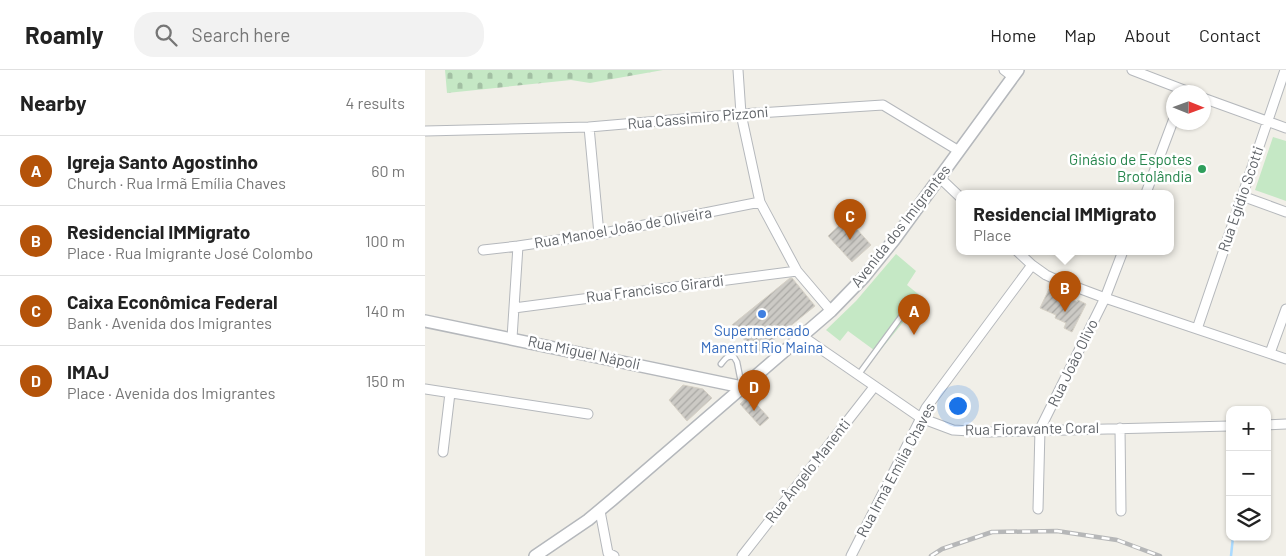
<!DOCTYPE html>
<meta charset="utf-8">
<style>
body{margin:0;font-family:Barlow,sans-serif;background:#f2f2f2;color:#222}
.controls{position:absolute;right:15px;bottom:15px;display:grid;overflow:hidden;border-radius:10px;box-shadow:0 1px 4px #0004}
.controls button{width:45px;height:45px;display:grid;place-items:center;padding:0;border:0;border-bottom:1px solid #e0e0e0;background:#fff;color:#222;font:25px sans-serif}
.compass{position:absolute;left:741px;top:15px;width:45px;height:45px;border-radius:50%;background:#fff;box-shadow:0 1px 4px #0004;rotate:91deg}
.you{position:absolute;left:532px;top:335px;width:18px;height:18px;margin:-12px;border:4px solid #fff;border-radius:50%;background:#1a73e8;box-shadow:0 0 0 8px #1a73e833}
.badge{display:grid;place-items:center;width:32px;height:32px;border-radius:50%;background:#b45309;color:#fff;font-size:16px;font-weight:700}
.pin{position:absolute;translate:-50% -41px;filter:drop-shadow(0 1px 2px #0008)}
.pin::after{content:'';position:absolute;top:26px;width:18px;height:15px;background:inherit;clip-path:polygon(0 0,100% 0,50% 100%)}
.popup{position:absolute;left:531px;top:120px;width:218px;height:65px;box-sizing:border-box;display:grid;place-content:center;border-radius:10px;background:#fff;filter:drop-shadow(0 1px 4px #0005);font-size:16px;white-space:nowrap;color:#767676}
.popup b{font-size:19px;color:#222}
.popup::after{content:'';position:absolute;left:50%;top:100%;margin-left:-10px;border:10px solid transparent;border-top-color:#fff}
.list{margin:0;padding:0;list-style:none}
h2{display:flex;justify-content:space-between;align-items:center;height:65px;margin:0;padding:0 20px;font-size:21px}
h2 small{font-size:16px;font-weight:400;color:#767676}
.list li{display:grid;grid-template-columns:32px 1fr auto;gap:15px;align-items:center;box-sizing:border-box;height:70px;padding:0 20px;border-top:1px solid #e0e0e0}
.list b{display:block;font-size:19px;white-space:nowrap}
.list p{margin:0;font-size:16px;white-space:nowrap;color:#767676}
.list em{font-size:16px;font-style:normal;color:#767676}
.icon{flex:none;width:28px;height:28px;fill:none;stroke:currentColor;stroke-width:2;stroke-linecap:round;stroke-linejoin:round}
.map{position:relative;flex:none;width:861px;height:486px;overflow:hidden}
header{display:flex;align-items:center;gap:30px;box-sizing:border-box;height:70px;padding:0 25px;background:#fff;border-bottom:1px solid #e0e0e0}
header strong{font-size:24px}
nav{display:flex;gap:28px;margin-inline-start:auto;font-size:18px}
.search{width:350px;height:45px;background:#f2f2f2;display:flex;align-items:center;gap:12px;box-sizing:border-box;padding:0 18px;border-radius:20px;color:#767676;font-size:19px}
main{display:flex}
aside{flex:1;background:#fff}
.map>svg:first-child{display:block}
</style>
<header>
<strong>Roamly</strong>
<div class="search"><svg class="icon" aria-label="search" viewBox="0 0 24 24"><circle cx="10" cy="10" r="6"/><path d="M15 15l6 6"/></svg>Search here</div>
<nav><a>Home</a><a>Map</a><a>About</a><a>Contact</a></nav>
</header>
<main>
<aside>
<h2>Nearby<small>4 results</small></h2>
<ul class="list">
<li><span class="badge">A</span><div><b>Igreja Santo Agostinho</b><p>Church · Rua Irmã Emília Chaves</p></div><em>60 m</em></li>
<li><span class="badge">B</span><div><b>Residencial IMMigrato</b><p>Place · Rua Imigrante José Colombo</p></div><em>100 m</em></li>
<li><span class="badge">C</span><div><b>Caixa Econômica Federal</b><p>Bank · Avenida dos Imigrantes</p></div><em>140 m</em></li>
<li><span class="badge">D</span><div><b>IMAJ</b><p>Place · Avenida dos Imigrantes</p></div><em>150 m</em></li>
</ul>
</aside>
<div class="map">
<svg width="861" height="486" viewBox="0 0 861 486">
<defs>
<pattern id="cemetery-stones" width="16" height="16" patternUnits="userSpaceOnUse" patternTransform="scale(1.25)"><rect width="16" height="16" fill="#c5e8c5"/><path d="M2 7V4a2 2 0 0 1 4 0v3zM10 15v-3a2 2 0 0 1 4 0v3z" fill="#a3c0a4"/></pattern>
<pattern id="building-hatch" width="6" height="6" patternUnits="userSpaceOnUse" patternTransform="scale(1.25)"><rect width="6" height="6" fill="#cccac5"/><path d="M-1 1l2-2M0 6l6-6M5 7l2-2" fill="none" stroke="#a9a8a4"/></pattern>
</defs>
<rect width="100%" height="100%" fill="#f1efe8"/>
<path fill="#c5e8c5" d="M848 67 861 71V131L830 120Z
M471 184 491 201 482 215 498 228 453 283 423 261 415 271 401 260 431 231Z"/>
<path fill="url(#cemetery-stones)" d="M20 0H238L165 13 146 10 22 23Z"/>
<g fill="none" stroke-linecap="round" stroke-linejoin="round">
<path stroke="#aadaff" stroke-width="2.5" d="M806 486 808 467"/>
</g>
<path fill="url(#building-hatch)" stroke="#d6d1c6" d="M422 148 446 175 427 192 403 166Z
M365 208H367L390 236 331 284 307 255Z
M624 219 652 232 653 230 661 234 647 262 639 258 641 253 630 248 631 245 615 238Z
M258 315 278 319 287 328 262 351 244 330Z
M324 326 344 348 335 356 315 334Z"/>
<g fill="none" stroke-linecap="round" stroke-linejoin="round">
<g stroke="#b5b8bc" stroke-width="7">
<path id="service" d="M296 294C300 289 302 285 309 287L312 292 317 317
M434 304 478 244"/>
</g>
<g stroke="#b5b8bc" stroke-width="11">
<path id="minor" d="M313 0 316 44 335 132 372 201 406 241
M579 0 588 7
M707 0 764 22
M778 28 861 58
M164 57 174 164
M0 61 164 57 316 44 458 35 534 81
M514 107 535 127
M721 123 748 51
M817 126 861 142
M58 180 93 176
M592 181 607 195 621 205 632 210 680 228 861 289
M89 238 372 201
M772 259 860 0
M377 266 496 348 528 360 563 362 805 356
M87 268 93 176 174 164 335 132
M845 283 861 239
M0 319 163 344
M842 355 861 354
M695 358 696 441
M18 382 25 323
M613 439 615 359 680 228 698 181
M175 441 183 483 189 486
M317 486 449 317
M426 486 501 338 607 195"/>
</g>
<g stroke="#b5b8bc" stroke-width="14">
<path id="tertiary" d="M0 251 317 317
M110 486 163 450 187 430 406 241 439 207 469 170 593 0"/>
</g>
<use href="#service" stroke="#fff" stroke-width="4.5"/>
<use href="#minor" stroke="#fff" stroke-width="9"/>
<use href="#tertiary" stroke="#fff" stroke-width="11"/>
<g stroke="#b6b7b8" stroke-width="4.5">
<path id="rail" d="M506 486 517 479 567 462 632 461 692 470 735 486"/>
</g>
<use href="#rail" stroke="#fff" stroke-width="2.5" stroke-dasharray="8" stroke-linecap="butt"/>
</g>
<circle fill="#2e9e5b" stroke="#fff" stroke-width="2" cx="777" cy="99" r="5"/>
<circle fill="#3f7fe0" stroke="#fff" stroke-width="2" cx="337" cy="244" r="5"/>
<g text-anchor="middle" stroke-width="5" stroke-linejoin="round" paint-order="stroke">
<g font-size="15" fill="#5f6368" stroke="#fff">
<text transform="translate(273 48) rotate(-5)" y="5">Rua Cassimiro Pizzoni</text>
<text transform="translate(816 129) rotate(-71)" y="5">Rua Egídio Scotti</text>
<text transform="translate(476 156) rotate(-52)" y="5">Avenida dos Imigrantes</text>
<text transform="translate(198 158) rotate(-10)" y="5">Rua Manoel João de Oliveira</text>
<text transform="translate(230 219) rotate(-7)" y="5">Rua Francisco Girardi</text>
<text transform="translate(159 283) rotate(12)" y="5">Rua Miguel Nápoli</text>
<text transform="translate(648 293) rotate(-64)" y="5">Rua João Olivo</text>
<text transform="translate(607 359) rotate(-1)" y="5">Rua Fioravante Coral</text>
<text transform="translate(471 400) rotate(-62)" y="5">Rua Irmã Emília Chaves</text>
<text transform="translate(383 401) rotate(-52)" y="5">Rua Ângelo Manenti</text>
</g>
<g font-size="15" fill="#27864d" stroke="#fff" text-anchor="end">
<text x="767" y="95">Ginásio de Espotes<tspan x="767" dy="17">Brotolândia</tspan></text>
</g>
<g font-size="15" fill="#366cbe" stroke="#fff">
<text x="337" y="266">Supermercado<tspan x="337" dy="17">Manentti Rio Maina</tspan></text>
</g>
</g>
</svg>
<div class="controls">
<button>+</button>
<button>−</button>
<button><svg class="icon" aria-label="layers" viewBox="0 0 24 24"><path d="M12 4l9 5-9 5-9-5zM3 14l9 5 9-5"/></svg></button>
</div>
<svg class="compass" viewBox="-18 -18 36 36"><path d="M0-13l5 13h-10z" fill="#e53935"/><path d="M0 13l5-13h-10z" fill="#767676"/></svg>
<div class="you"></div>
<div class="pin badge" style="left:489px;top:265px">A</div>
<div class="pin badge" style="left:640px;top:242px">B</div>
<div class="popup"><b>Residencial IMMigrato</b>Place</div>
<div class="pin badge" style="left:425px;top:170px">C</div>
<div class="pin badge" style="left:329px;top:341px">D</div>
</div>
</main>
